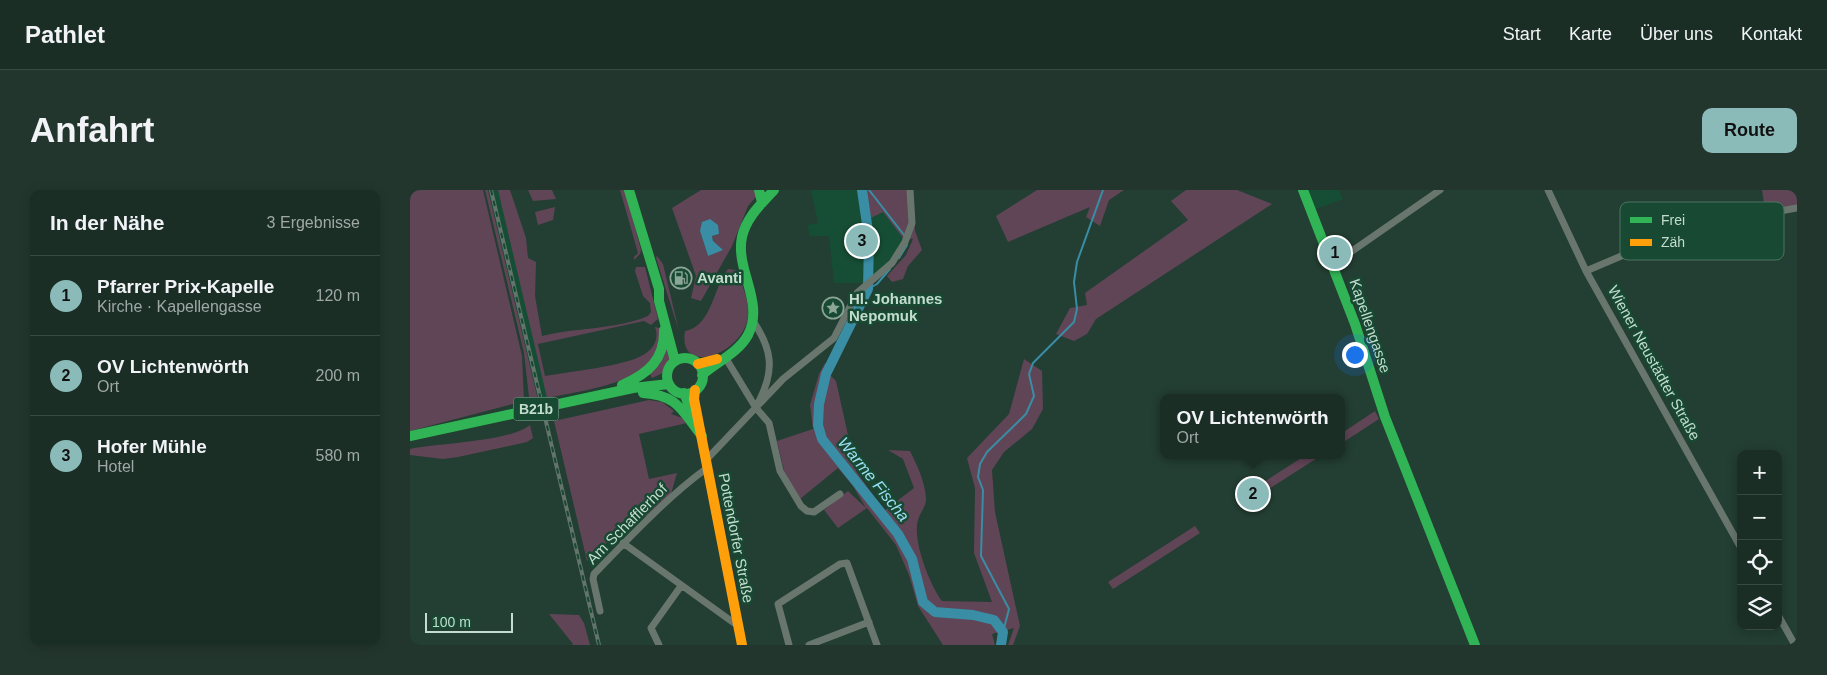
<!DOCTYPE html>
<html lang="de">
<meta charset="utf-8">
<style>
body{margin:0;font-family:Helvetica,sans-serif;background:#23362e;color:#f1f3f6}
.controls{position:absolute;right:15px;bottom:15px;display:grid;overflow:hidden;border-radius:10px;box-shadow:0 2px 12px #0003}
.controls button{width:45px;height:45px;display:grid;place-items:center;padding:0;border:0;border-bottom:1px solid #384a43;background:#1a2e26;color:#f1f3f6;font:25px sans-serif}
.scale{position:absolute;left:15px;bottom:12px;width:88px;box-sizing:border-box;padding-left:5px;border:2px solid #c3dccd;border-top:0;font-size:14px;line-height:18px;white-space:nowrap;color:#c3dccd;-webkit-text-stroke:4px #184933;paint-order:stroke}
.you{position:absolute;left:944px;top:164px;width:18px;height:18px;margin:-12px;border:4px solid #fff;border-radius:50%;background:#1a73e8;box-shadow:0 0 0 8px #1a73e833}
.badge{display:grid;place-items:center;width:32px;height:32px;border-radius:50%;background:#8bbbb9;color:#111;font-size:16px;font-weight:700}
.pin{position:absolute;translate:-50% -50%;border:2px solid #fff;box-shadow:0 1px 5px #0006}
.popup{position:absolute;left:750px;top:204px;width:185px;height:65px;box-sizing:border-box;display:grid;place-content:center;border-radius:10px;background:#1a2e26;filter:drop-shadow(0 1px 4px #0005);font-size:16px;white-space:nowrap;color:#9fa8a7}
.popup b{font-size:19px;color:#f1f3f6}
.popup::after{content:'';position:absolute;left:50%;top:100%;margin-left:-10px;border:10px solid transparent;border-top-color:#1a2e26}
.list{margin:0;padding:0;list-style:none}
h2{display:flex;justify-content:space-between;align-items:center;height:65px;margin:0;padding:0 20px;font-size:21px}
h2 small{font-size:16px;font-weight:400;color:#9fa8a7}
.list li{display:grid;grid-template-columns:32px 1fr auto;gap:15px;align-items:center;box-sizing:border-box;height:80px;padding:0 20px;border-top:1px solid #384a43}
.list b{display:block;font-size:19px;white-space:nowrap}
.list p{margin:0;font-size:16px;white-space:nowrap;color:#9fa8a7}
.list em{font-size:16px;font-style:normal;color:#9fa8a7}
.icon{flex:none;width:28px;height:28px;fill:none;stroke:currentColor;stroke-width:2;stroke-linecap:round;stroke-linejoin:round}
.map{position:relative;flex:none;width:1387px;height:455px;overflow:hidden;border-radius:10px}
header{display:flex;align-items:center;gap:30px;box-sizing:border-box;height:70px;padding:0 25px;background:#1a2e26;border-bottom:1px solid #384a43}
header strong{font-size:24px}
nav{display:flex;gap:28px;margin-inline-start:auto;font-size:18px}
.intro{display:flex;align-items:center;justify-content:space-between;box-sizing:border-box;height:120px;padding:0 30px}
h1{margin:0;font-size:35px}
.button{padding:12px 22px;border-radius:10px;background:#8bbbb9;color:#111;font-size:18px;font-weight:700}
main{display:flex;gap:30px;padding:0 30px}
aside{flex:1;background:#1a2e26;border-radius:10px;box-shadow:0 2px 12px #0003}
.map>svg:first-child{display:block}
</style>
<header>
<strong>Pathlet</strong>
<nav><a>Start</a><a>Karte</a><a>Über uns</a><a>Kontakt</a></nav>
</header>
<div class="intro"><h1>Anfahrt</h1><a class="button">Route</a></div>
<main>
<aside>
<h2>In der Nähe<small>3 Ergebnisse</small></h2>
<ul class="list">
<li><span class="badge">1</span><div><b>Pfarrer Prix-Kapelle</b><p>Kirche · Kapellengasse</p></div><em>120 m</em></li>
<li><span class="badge">2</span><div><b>OV Lichtenwörth</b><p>Ort</p></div><em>200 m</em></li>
<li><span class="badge">3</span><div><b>Hofer Mühle</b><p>Hotel</p></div><em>580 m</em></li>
</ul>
</aside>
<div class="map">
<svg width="1387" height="455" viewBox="0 0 1387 455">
<rect width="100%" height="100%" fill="#233e32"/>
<path fill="#164e35" d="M78 0H88L137 207 127 209Z
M401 0H449L455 33H461V28L473 22 493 48 481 71 463 87 452 93H424L419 46H399L398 35 408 33Z
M898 0H929L933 9 904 20Z
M846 298 851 305 834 316 829 308Z"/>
<path fill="#604557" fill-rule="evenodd" d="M0 0H73L112 166 114 211 0 241Z
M75 0H78L128 210 121 212 119 207 114 163Z
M88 0H100L116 48 118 68 126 72 125 106 132 146C167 137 205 140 238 126L241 122 240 113 233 106 225 81 226 77H235L248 129 241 135 234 131 128 154 135 186C158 182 215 176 233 165 245 158 249 148 245 137L249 138C263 192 171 200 137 208Z
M118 0H142L146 9 123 11Z
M210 0H215L231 60 230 64 224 70V67L228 63Z
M291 0H352L338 16 322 56 291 111 281 108 286 86 262 18ZM290 41 309 44 302 46 303 51 298 66Z
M455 0H503L505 41 512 60 498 76 493 89 482 92 477 86 496 65 503 49 493 48 473 22 461 28Z
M627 0H714L699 10 690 36 676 27 680 17 598 52 586 26Z
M776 0H827L862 14 686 129 677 144 664 151 646 144 660 118 677 115 675 103 778 30 761 11Z
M1352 0H1387V15L1355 20Z
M145 17 143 30 128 35 125 22Z
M247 66 253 74 269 141 246 68Z
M318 79 326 80C332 95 339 109 338 125 336 163 267 189 275 141 302 136 303 98 318 79Z
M257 154 261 171 253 183 242 188 240 184Z
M614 169 632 181 633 219 622 239 594 262 582 280 585 322 610 436 603 455H598L604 438 582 444 585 455H533L508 416 499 385 486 355 457 318 428 338 414 320 438 301 456 318 443 296 428 278 390 309 374 281 367 251 403 239 400 215 409 184 415 173 420 185 426 191 446 281 474 321 504 298 493 269 478 260 500 261C507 275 515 292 516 308 517 315 510 323 508 330 502 350 520 395 532 411L582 412 564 363 565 298 557 268 599 224Z
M239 210 252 212 264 221 261 224 278 230 277 233 229 244 239 289 267 283 261 304 238 325 219 335 213 344 195 354 177 371 144 231Z
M965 221 969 229 932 253V243Z
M120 235 123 248 117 252 48 267 33 269 0 265V259C29 253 99 252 120 235Z
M896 265H912L854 302 849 295Z
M785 336 790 343 703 399 698 392Z
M139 424 169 425 174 433 180 455H162L163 454Z"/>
<path fill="#398da4" d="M300 29 308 35 309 44 302 46 303 51 313 60 298 66 290 41 292 32Z"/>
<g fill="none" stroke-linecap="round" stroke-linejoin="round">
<path stroke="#398da4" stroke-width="2" d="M459 0 494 45
M489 68 497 55
M458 99 467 94 480 79
M593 442 599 419 571 366 573 300 568 287 570 274 577 262 616 224 624 206 619 184 623 173 664 132 667 119 664 92 667 72 693 0"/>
<path stroke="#398da4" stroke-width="10" d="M452 0 459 48 458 99 416 184 409 214 408 235 412 249 488 344 502 369 513 412 525 422 563 425 584 430 593 442 591 455"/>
<path stroke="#68766e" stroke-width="7" d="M1138 0 1176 81 1331 358
M922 75 1030 0
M1176 81 1249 50 1315 31 1387 18
M343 131C362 159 365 180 349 211
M315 167 346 218 359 233 370 281 391 316 397 321 404 322 430 304
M296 270 373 189 424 148 447 103 482 73 495 52 502 33 500 0
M213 353 324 433H328
M190 421 183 389 184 384C220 347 256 308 297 278
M1368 425 1385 455
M249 455 241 438 271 396
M379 455 368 414 430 374 437 373 467 455
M399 455 459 432"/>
<path stroke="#30b455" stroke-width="10" d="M219 0 249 99V111L265 171
M349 0 352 13
M893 0 945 134 975 227 1065 455
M257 186a18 18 0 1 1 36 0a18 18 0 1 1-36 0Z
M292 185C307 172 328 163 338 145 355 112 325 80 332 47 336 28 351 14 364 0
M212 195C238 184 255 169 254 140
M233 203C268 205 272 221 292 246
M274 203 281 221
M0 246 223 198 259 194"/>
<path stroke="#ff9f0a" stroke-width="10" d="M288 174 307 169
M285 200 284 209 332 455"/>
<g stroke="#63746c" stroke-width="4">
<path id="rail" d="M81 0 189 455"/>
</g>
<use href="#rail" stroke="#184933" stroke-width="2" stroke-dasharray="5.5" stroke-linecap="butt"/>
</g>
<defs>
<g id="fuel-ring" transform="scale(1.125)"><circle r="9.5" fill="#184933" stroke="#8ba597" stroke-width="1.5"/><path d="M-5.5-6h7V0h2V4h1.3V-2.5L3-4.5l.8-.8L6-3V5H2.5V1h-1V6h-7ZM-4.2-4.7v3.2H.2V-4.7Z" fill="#8ba597"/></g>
<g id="sight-ring" transform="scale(1.125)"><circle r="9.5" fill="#184933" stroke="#8ba597" stroke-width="1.5"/><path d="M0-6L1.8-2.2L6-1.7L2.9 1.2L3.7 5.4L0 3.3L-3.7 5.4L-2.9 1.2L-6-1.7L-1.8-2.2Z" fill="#8ba597"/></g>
</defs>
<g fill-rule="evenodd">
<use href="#fuel-ring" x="271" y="88"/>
<use href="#sight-ring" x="423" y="118"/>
</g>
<g text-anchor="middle" stroke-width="5" stroke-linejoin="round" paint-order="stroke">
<rect fill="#184933" stroke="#90b09f" stroke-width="1" x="103.5" y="207.5" width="45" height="23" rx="4"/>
<g font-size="14" font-weight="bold" fill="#c3dccd">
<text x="126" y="224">B21b</text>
</g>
<g font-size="15" font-weight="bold" fill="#c3dccd" stroke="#184933" text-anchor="start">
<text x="287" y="93">Avanti</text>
<text x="439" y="114">Hl. Johannes<tspan x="439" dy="17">Nepomuk</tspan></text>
</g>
<g font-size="15" fill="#c3dccd" stroke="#184933">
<text transform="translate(960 136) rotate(71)" y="5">Kapellengasse</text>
<text transform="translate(1244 173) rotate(61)" y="5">Wiener Neustädter Straße</text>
<text transform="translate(217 334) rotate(-45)" y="5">Am Schafflerhof</text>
<text transform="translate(326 348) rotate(79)" y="5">Pottendorfer Straße</text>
</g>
<g font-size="16" font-style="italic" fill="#9de0f6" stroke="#184933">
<text transform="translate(464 289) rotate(51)" y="6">Warme Fischa</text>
</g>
</g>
<rect x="1210" y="12" width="164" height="58" rx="8" fill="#184933" stroke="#4b7561" stroke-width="1"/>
<rect x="1220" y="27" width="22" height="6" fill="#30b455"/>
<rect x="1220" y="49" width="22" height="7" fill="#ff9f0a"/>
<g font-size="14" fill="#c3dccd">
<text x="1251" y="35">Frei</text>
<text x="1251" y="57">Zäh</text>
</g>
</svg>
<div class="controls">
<button>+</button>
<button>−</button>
<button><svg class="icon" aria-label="locate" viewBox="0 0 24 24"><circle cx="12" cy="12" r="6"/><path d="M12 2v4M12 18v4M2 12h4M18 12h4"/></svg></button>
<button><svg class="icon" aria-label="layers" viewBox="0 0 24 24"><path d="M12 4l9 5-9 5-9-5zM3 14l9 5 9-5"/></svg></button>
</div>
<div class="scale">100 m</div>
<div class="you"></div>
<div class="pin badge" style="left:925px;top:63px">1</div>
<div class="pin badge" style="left:843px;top:304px">2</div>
<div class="popup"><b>OV Lichtenwörth</b>Ort</div>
<div class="pin badge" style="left:452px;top:51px">3</div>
</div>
</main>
